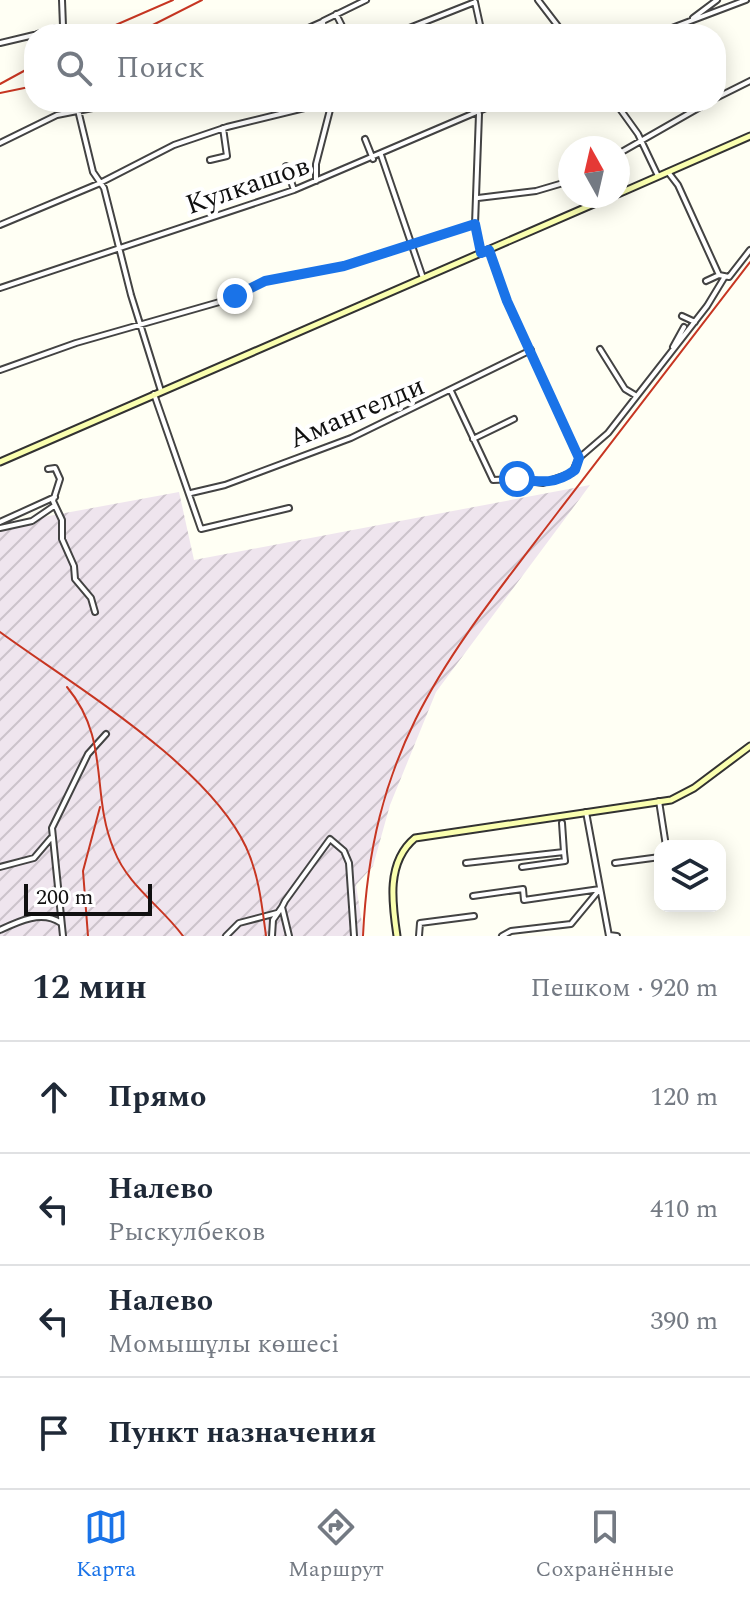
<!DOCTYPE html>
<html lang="ru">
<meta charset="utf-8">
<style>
body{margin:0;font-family:Spectral,serif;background:#f6f6f7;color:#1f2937}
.controls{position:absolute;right:24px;bottom:24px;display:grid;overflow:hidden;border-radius:16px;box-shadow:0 4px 20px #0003}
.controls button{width:72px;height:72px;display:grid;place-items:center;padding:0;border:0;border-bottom:2px solid #e0e1e3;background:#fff;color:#1f2937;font:40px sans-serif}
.compass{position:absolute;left:558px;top:136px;width:72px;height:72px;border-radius:50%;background:#fff;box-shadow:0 4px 20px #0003;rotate:352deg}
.scale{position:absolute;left:24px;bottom:20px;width:128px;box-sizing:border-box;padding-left:8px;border:4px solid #101010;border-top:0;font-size:22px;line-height:28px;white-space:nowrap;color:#101010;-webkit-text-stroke:6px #fff;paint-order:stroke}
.stop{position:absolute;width:24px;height:24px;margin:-18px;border:6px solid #1a73e8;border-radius:50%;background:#fff}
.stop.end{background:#1a73e8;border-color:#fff;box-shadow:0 2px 8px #0008}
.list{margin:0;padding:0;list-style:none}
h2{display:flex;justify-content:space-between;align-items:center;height:104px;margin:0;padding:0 32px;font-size:34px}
h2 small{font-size:26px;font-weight:400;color:#747a83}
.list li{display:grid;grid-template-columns:52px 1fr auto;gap:24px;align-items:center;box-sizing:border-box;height:112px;padding:0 32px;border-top:2px solid #e0e1e3}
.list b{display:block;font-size:30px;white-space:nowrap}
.list p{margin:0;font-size:26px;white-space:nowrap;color:#747a83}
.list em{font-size:26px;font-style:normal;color:#747a83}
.icon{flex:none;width:44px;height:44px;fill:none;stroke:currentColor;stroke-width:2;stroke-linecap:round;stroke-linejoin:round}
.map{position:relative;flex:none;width:750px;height:936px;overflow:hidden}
.search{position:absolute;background:#fff;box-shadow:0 4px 20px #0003;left:24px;right:24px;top:24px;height:88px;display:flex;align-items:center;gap:20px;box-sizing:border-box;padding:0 28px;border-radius:32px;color:#747a83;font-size:30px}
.sheet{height:552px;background:#fff}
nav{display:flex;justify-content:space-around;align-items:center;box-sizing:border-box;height:112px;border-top:2px solid #e0e1e3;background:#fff;font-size:22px;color:#747a83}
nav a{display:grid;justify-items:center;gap:4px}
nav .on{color:#1a73e8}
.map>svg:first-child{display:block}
</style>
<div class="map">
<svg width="750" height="936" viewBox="0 0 750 936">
<defs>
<pattern id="industrial-furrows" width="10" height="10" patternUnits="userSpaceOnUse" patternTransform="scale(2)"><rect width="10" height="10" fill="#efe5ee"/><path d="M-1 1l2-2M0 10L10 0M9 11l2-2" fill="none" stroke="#ccc3cb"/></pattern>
</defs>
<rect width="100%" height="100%" fill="#fffff4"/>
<path fill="url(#industrial-furrows)" d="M590 485 436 692 390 805 373 866 356 885 364 936H0V525L179 492 194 560Z"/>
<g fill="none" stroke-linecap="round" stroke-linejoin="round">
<g stroke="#434343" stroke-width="8">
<path id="street" d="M538 0 564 34
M475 2 482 34
M336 14 346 34
M693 18 717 0
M37 34 63 26 62 0
M295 34 322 22
M324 34 323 21 366 0
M394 34 475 2
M656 34 746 0
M0 43 34 35
M716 98 750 81
M615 102 638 134 658 176
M78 110 93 172 104 188 131 295 161 391
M479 114 475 224 481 253
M365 139 373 159
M0 143 57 115 123 102
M618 154 709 102
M381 155 423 278
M210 160 227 156 223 128
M286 166 294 190
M668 172 678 185 719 275 729 277 750 250
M316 181V164L332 102
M478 198 536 191 570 181
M0 225 98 184 174 145 227 127 329 102
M489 250 507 301 579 458
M706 281 719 275
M0 288 294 190 500 102
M682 316 695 322
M673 347 684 327
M600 349 625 389 635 395
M0 370 76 343 223 301 265 281 344 266 475 224
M451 391 493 480 517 479 543 483 572 473 579 458 608 433 707 306 724 278
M154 394 201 529 289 508
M473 439 514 419
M48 469 55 468 60 479 53 501 62 520V539L74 566 75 579 91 598 95 612
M191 493 225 485 351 438 531 350
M0 522 55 497
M0 528 32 521 54 506
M659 801 666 846
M586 812 609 936
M466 863 564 852 562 823
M615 863 660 857
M0 867 34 858 51 838
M522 867 565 861 564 852
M473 896 523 889 524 900 600 889
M674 906V907
M0 930C19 921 42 910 61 923
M609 935 617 936
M63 936 52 828 88 754 106 734
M226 936 239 923 277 913
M272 936 273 920 282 907
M289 936 282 907 285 901 330 839 344 851 349 863 354 936
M419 936 420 923 474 916
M502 936 511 931 571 924 600 889"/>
</g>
<g stroke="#323232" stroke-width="9">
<path id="secondary" d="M618 194 750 136
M0 462 612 196
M397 936C392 903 386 862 415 838L671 800 694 788 750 746"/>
</g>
<use href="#street" stroke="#fff" stroke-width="4"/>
<use href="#secondary" stroke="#faffaf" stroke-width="5"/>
<path stroke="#c73622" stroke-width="2" d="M95 34 173 0
M135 34 202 0
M0 84 33 66
M0 93 34 86
M0 632C74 686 207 764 246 847 259 875 262 906 266 936
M67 687C111 740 90 793 114 850 128 886 161 906 183 936
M88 936 83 871 100 807
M363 936C372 743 447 658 558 512 622 428 686 345 750 262"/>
</g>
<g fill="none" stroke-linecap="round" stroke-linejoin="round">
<path stroke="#1a73e8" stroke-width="10" d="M235 296 265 281 344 266 475 224 481 253 489 250 507 301 579 458 575 470C555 485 540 482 517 479"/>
</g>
<g text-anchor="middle" stroke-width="8" stroke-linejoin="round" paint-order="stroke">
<g font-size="28" fill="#101010" stroke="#fff">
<text transform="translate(247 184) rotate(-19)" y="10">Кулкашов</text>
<text transform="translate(356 411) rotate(-23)" y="10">Амангелди</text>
</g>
</g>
</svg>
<div class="controls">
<button><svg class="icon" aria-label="layers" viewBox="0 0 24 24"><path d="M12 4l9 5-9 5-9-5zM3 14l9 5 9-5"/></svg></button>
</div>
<svg class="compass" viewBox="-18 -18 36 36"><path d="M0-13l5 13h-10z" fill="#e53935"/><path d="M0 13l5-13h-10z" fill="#747a83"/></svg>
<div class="scale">200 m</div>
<div class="stop" style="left:517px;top:479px"></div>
<div class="stop end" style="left:235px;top:296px"></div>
<div class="search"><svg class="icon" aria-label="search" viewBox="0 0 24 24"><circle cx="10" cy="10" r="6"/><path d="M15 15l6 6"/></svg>Поиск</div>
</div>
<section class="sheet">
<h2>12 мин<small>Пешком · 920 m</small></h2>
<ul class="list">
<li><svg class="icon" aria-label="ahead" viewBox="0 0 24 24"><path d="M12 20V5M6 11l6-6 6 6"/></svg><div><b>Прямо</b></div><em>120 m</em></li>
<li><svg class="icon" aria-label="left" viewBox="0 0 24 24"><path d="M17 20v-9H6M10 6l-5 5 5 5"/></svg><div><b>Налево</b><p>Рыскулбеков</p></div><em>410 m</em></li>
<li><svg class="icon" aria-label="left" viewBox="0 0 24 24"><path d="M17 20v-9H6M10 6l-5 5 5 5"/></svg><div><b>Налево</b><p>Момышұлы көшесі</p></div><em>390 m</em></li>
<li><svg class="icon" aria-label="arrive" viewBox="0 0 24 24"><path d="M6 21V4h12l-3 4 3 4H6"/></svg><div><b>Пункт назначения</b></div></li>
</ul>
</section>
<nav>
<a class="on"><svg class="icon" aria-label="map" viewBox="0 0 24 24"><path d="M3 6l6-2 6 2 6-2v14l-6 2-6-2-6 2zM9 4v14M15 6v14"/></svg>Карта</a>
<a><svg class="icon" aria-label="directions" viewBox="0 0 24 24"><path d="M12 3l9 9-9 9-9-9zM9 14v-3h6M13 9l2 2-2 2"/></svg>Маршрут</a>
<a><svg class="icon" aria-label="saved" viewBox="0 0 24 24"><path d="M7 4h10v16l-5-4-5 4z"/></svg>Сохранённые</a>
</nav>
